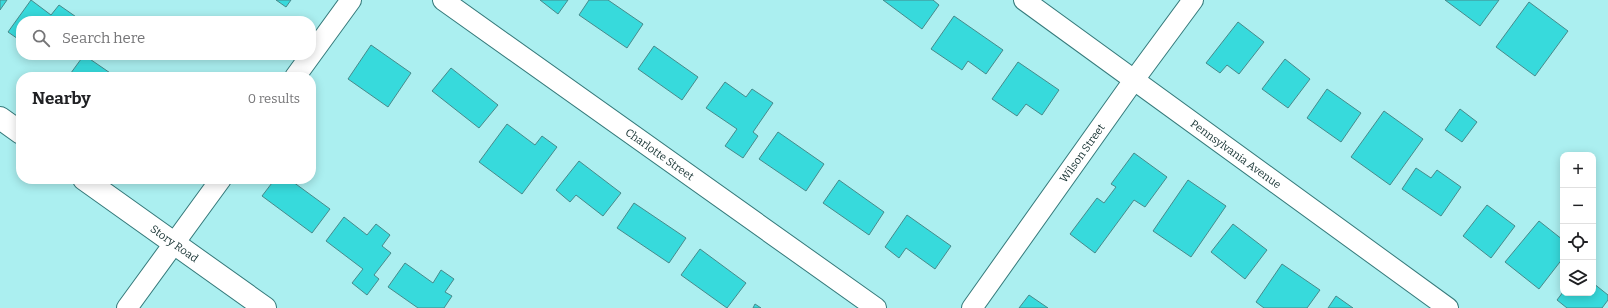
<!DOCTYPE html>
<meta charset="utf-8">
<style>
body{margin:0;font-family:Bitter,serif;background:#f6f6f6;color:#202124}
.controls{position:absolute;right:12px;bottom:12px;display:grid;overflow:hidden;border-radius:8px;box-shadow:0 2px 10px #0003}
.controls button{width:36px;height:36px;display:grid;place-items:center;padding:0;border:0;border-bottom:1px solid #e0e0e0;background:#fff;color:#202124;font:20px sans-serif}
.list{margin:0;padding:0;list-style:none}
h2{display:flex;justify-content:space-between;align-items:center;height:52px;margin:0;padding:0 16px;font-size:17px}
h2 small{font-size:13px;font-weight:400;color:#757577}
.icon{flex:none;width:22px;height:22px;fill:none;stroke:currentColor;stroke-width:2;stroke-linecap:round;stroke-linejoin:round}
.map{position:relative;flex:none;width:1608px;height:308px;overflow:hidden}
.search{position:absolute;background:#fff;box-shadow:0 2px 10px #0003;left:16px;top:16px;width:300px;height:44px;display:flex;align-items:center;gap:10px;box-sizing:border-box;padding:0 14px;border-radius:16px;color:#757577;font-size:15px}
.panel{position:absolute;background:#fff;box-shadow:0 2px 10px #0003;left:16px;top:72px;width:300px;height:112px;border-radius:16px}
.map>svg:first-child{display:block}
</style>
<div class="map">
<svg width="1608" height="308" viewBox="0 0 1608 308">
<rect width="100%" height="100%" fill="#abeff0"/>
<path fill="#37dadc" stroke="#478a8b" d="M0 0H7L0 10Z
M31 0 51 15 59 5 82 21H21V41L8 32Z
M276 0H291L286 7Z
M540 0H568L558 14Z
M589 0H608L643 24 627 48 579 15Z
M883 0H933L939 5 922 29Z
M1445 0H1499L1480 26Z
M1529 2 1568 31 1535 76 1496 47Z
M954 16 1003 50 986 74 968 61 962 70 931 49Z
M1238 22 1264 42 1239 74 1227 65 1220 73 1206 63Z
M371 45 411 73 388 107 348 79Z
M654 46 698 77 682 100 638 69Z
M84 55 116 77H68Z
M1285 59 1310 79 1288 108 1262 89Z
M1018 62 1059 90 1042 115 1026 104 1017 116 992 99Z
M451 68 498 105 479 128 432 91Z
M725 82 746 97 752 89 773 103 753 132 758 136 743 158 725 146 737 129 706 108Z
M1327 89 1361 113 1341 142 1307 118Z
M1460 109 1477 122 1462 142 1445 130Z
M1384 111 1423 139 1390 185 1351 157Z
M507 124 535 145 542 136 557 147 522 194 479 162Z
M778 132 824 164 806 191 759 159Z
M1134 153 1167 177 1145 207 1134 200 1095 253 1070 234 1097 198 1104 203 1116 187 1111 184Z
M579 161 621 193 603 216 576 195 570 202 556 190Z
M1416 168 1431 178 1437 170 1461 187 1441 216 1402 189Z
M275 179H289L330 209 312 233 262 196Z
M839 180 884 212 869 235 823 203Z
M1188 180 1226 206 1191 257 1153 231Z
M634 203 686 238 669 263 617 228Z
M1487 205 1515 226 1491 258 1463 236Z
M907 215 951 246 935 269 906 248 899 258 885 247Z
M344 217 367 235 376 224 390 235 382 246 391 253 374 275 379 279 367 295 352 283 363 269 326 241Z
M1539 221 1563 240V258L1539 289 1505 262Z
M1233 224 1267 250 1245 279 1211 252Z
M700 249 746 283 727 308 681 275Z
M405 263 433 283 441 270 454 279 445 292 452 296 444 308H418L388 287Z
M1282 264 1320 290 1307 308H1264L1256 302Z
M1593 283 1608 295V300L1602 308H1567L1557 300 1563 292 1593 293Z
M1029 295 1048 308H1019Z
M1336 296 1353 308H1328Z
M755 304 761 308H753Z"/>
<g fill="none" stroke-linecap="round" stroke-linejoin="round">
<g stroke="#367a7b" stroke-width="22">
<g id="street">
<path id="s1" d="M443 0 876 308"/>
<path id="s2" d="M1024 0 1448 308"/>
<path d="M295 77 351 0"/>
<path d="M127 308 221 179"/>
<path id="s3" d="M972 308 1134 80 1193 0"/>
</g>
</g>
<g stroke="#367a7b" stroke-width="24">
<g id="secondary">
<path d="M0 118 21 133"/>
<path id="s4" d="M84 179 265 308"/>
</g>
</g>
<use href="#street" stroke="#fff" stroke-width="20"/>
<use href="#secondary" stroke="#fff" stroke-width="22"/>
</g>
<g text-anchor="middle" stroke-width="3" stroke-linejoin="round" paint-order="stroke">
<g font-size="11" fill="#163232" stroke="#fff">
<text dy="4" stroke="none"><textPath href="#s3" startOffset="190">Wilson Street</textPath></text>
<text dy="4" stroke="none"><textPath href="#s1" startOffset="266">Charlotte Street</textPath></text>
<text dy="4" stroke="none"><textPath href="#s2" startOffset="262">Pennsylvania Avenue</textPath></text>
<text dy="4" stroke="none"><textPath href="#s4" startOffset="111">Story Road</textPath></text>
</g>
</g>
</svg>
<div class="controls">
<button>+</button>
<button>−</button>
<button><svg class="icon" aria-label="locate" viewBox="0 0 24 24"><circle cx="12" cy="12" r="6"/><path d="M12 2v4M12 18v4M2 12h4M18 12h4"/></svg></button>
<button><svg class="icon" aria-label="layers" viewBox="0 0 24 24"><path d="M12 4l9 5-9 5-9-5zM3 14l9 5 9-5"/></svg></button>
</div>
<div class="search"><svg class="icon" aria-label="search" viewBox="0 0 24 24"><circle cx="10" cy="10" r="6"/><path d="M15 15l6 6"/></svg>Search here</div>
<section class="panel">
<h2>Nearby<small>0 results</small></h2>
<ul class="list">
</ul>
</section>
</div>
